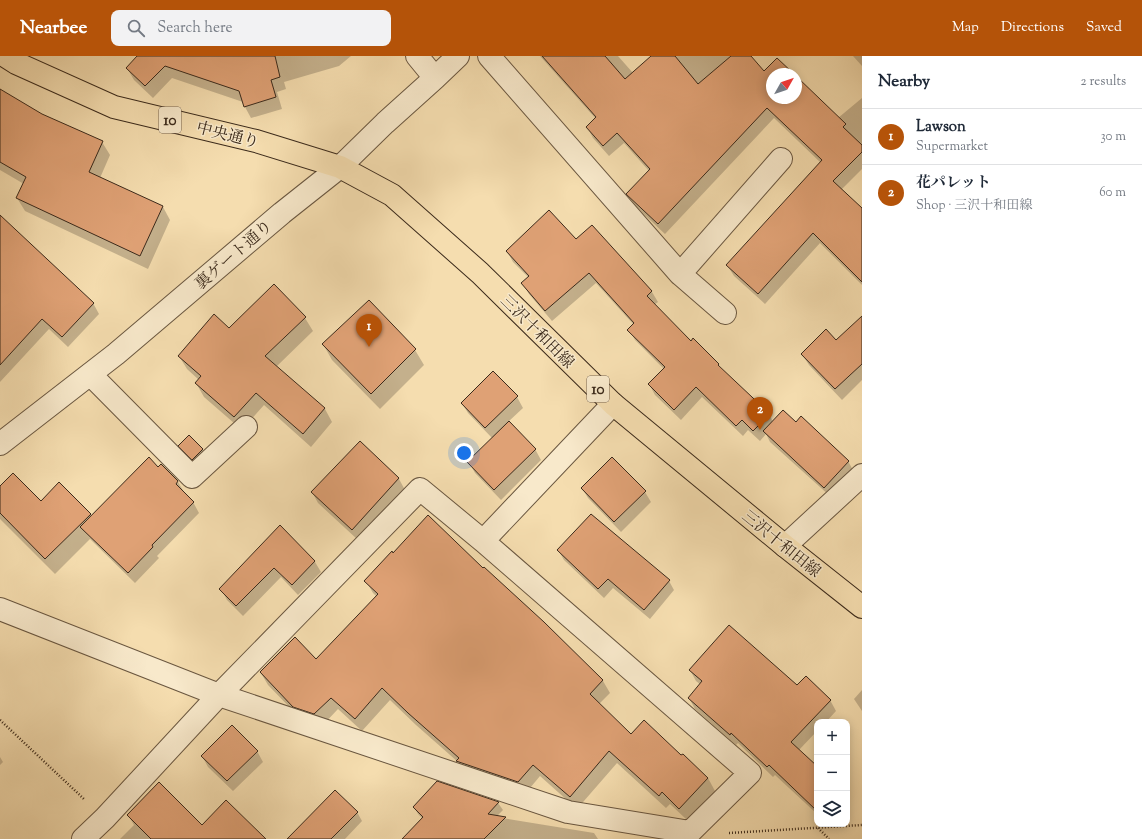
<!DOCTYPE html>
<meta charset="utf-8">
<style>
body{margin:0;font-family:"Sorts Mill Goudy","Noto Serif JP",serif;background:#f2f2f3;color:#1f2937}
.controls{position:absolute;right:12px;bottom:12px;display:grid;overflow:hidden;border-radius:8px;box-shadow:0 2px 10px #0003}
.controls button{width:36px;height:36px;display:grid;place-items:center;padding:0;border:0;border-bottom:1px solid #e0e1e3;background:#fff;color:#1f2937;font:20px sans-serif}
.compass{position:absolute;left:766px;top:12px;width:36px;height:36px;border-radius:50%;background:#fff;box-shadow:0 2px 10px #0003;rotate:50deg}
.you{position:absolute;left:464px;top:397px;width:14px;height:14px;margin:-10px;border:3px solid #fff;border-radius:50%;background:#1a73e8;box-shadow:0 0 0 6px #1a73e833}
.badge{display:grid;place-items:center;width:26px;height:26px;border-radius:50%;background:#b45309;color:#fff;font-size:13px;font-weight:700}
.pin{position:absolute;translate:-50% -33px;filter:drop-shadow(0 1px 2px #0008)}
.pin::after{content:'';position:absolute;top:21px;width:14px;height:12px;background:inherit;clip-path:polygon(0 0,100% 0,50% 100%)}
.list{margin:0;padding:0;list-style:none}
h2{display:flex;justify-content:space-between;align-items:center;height:52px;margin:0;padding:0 16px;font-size:17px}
h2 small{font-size:13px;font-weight:400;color:#747a83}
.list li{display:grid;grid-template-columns:26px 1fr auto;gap:12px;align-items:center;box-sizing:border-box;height:56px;padding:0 16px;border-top:1px solid #e0e1e3}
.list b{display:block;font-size:15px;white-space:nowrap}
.list p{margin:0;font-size:13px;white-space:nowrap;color:#747a83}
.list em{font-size:13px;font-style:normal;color:#747a83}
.icon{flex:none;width:22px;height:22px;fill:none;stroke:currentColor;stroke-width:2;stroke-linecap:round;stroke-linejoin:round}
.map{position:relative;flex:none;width:862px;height:783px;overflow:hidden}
header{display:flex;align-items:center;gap:24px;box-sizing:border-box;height:56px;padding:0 20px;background:#b45309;color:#fff}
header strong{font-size:19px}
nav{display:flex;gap:22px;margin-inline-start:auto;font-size:14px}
.search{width:280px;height:36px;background:#f2f2f3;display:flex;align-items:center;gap:10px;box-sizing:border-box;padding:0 14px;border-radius:8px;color:#747a83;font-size:15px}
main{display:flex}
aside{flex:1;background:#fff}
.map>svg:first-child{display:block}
</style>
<header>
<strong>Nearbee</strong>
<div class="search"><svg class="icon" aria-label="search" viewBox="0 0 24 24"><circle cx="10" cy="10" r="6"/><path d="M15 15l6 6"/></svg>Search here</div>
<nav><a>Map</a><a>Directions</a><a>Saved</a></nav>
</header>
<main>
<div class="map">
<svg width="862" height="783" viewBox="0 0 862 783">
<rect width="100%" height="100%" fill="#f5ddaf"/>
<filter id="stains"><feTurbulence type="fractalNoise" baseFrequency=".005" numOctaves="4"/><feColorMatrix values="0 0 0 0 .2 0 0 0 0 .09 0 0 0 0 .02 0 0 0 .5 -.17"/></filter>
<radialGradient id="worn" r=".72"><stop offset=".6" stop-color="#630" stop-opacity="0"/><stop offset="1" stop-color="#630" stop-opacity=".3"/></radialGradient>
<path fill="#0003" d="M138 0H351L339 10 284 26 286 33 277 36 282 53 251 62 245 51 243 46 172 22 153 42 134 24 127 12Z
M540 0H618L633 17 652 0H750L764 17 792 18H772V42H796V22L838 62 862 42V113L841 134 862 160V229L820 187 765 248 734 220 727 209 821 107 774 62 665 178 634 149 628 138 649 115 624 87 609 100 593 82 587 71 596 63Z
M853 0H862V10Z
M0 34 42 59 102 86 110 99 100 122 163 151 170 164 148 213 25 155 17 142 24 128 0 114Z
M592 171 652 236 658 246 654 249 691 286 718 308 721 313 769 358 773 366 796 367 848 405 854 416 831 441 770 386 766 378 760 385 748 374 743 380 702 341 681 364 655 339 649 328 664 313 635 284 629 274 634 269 596 227 552 265 529 238 523 227 529 222 513 206 507 195 576 184Z
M0 185 93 247 99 258 68 291 49 273 0 326Z
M369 245 415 294 424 309 380 353 332 304 323 288Z
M862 261V324L842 344 809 309 802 298 836 285Z
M305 262 313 275 276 311 325 353 332 366 311 391 264 349 242 374 204 341 196 327 199 324 187 313 179 300Z
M517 341 523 352 508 366 535 393 541 404 501 444 475 417 469 406 493 383 468 357 462 347Z
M189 380 203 394 206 399 196 408 183 395 180 390Z
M360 386 399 423 405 434 358 484 318 447 312 436Z
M158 412 178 426 184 436 193 446 199 457 157 500 159 502 135 527 90 483 55 518 0 463V431L41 446 90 458 92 461Z
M582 432 645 436 651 446 621 476 588 442Z
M280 471 315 506 321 516 298 539 281 521 243 560 227 544 221 533Z
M558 494 669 525 674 534 650 563 613 532 604 542 564 504Z
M483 513 543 567 603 625 610 637 599 648 631 679 681 701 708 722 715 735 687 764 670 748 666 752 617 707 577 753 540 720 525 738 464 717 458 706 416 669 390 644 362 675 338 653 322 670 301 663 268 629 261 617 316 604 377 541 373 537 366 525Z
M690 614 797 631 830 644 836 655 826 666H817V675L799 694 817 712V758L775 719 773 721 738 687 736 689 695 653 689 642 701 629 696 625Z
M862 634V655L854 643Z
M257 695 263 706 233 735 208 711 202 700Z
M0 701 3 706 0 709Z
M437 726 498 747 503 754 496 761 594 777 598 783H403L423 763 418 758 414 751Z
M357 756 362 765 345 783H289Z
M128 759 202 771 265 783H120L134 769Z"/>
<path fill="#dfa175" stroke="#3b2a1b" d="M137 0H275L280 21 271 24 276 41 244 51 239 35 165 10 145 30 126 12Z
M542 0H605L625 23 651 0H675L698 28 731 0H751L764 15 777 2 794 18H772V42H796V20L846 68 843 71 862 89V96L833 125 862 152V226L813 177 758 238 726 209 822 104 767 52 658 168 626 138 650 113 617 77 603 90 586 71 596 61Z
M0 33 42 58 103 85 89 116 163 150 140 200 16 142 26 121 0 106Z
M549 154 576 183 592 169 652 235 647 240 691 285 693 282 719 308 718 309 770 358 753 375 742 364 736 370 696 331 674 354 648 328 665 311 627 274 634 267 589 217 545 255 521 227 529 220 506 195Z
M0 159 94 247 62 281 42 263 0 309Z
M274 228 306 261 265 300 325 352 303 378 256 337 234 361 195 327 201 320 178 300 214 258 229 272Z
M369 244 416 293 371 338 322 288Z
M862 260V308L835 333 801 298 826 273 836 284Z
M493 315 518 340 485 372 461 347Z
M783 354 796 366 801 360 849 405 824 432 763 375Z
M509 365 536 393 494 434 467 406Z
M189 379 203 393 192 404 178 390Z
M360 385 399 422 352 474 311 436Z
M149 401 158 411 161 408 178 425 176 428 194 446 152 489 153 491 128 517 80 471Z
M612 401 646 435 614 466 581 432Z
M13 417 41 445 59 426 91 458 45 503 0 457V430Z
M591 458 670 524 644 554 608 523 598 533 557 494Z
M428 459 483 512 484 511 544 566 603 624 590 638 631 678 644 664 681 699 683 698 708 722 679 753 662 736 659 740 609 695 570 741 533 709 518 726 456 705 459 702 408 657 382 632 355 663 331 642 314 658 293 651 260 616 295 581 316 603 378 538 364 525 392 495 393 497Z
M280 469 315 505 292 529 274 512 236 550 219 533Z
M729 569 797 629 806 620 831 644 791 686 817 710V755L769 709 767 711 731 677 730 679 688 642 702 625 689 614Z
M232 669 258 695 227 725 201 700Z
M437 725 499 746 488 758 506 761 484 783H402L423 761 413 751Z
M159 726 202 769 226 744 266 783H151L127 759Z
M335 734 358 756 331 783H287Z"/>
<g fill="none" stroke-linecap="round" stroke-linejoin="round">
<g stroke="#6a5740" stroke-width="24">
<path id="minor" d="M417 0 435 22
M489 0 680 218 781 103
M680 218 725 257
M90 318 192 421 246 371
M0 388 116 298 282 157 340 111 385 67 435 22 458 0
M483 485 613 348
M785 490 862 419
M0 553 219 639 568 756 690 776
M83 783 105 762 219 639 420 433 483 485 750 717 683 783"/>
</g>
<g stroke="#3b2a1b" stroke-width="24">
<path id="major" d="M5 0 16 7 114 51 256 85 340 111 392 139 480 217 613 348 785 490 862 551"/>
</g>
<path stroke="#3b2a1b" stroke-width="2.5" stroke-dasharray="1 2" stroke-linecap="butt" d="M0 664 85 744
M818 772 829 783
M729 777 862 769"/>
<use href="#minor" stroke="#f8e9cb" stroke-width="22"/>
<use href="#major" stroke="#f5ddaf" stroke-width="22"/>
</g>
<g text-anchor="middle" stroke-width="3" stroke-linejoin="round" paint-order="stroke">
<g fill="#f8e9cb" stroke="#746350" stroke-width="1">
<rect x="159" y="51" width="22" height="26" rx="3"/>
<rect x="587" y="320" width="22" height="26" rx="3"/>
</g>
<g font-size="15" font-weight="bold" fill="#3b2a1b">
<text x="170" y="69">10</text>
<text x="598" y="338">10</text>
</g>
<g font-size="16" fill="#3b2a1b" stroke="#f8e9cb">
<text transform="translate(228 78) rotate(14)" y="6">中央通り</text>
<text transform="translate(233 198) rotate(-41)" y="6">裏ゲート通り</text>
<text transform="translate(538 275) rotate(45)" y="6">三沢十和田線</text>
<text transform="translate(782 487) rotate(39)" y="6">三沢十和田線</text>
</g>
</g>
<rect width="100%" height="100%" filter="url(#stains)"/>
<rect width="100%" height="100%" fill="url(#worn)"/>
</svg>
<div class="controls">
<button>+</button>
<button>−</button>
<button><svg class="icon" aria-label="layers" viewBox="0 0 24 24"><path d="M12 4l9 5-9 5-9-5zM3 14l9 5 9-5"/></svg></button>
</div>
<svg class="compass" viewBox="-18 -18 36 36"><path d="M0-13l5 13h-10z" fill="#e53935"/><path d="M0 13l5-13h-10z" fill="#747a83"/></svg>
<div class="you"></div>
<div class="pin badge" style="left:369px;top:291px">1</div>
<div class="pin badge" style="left:760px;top:374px">2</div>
</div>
<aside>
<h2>Nearby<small>2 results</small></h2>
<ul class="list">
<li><span class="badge">1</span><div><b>Lawson</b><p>Supermarket</p></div><em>30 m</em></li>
<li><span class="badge">2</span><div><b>花パレット</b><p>Shop · 三沢十和田線</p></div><em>60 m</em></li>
</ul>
</aside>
</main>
